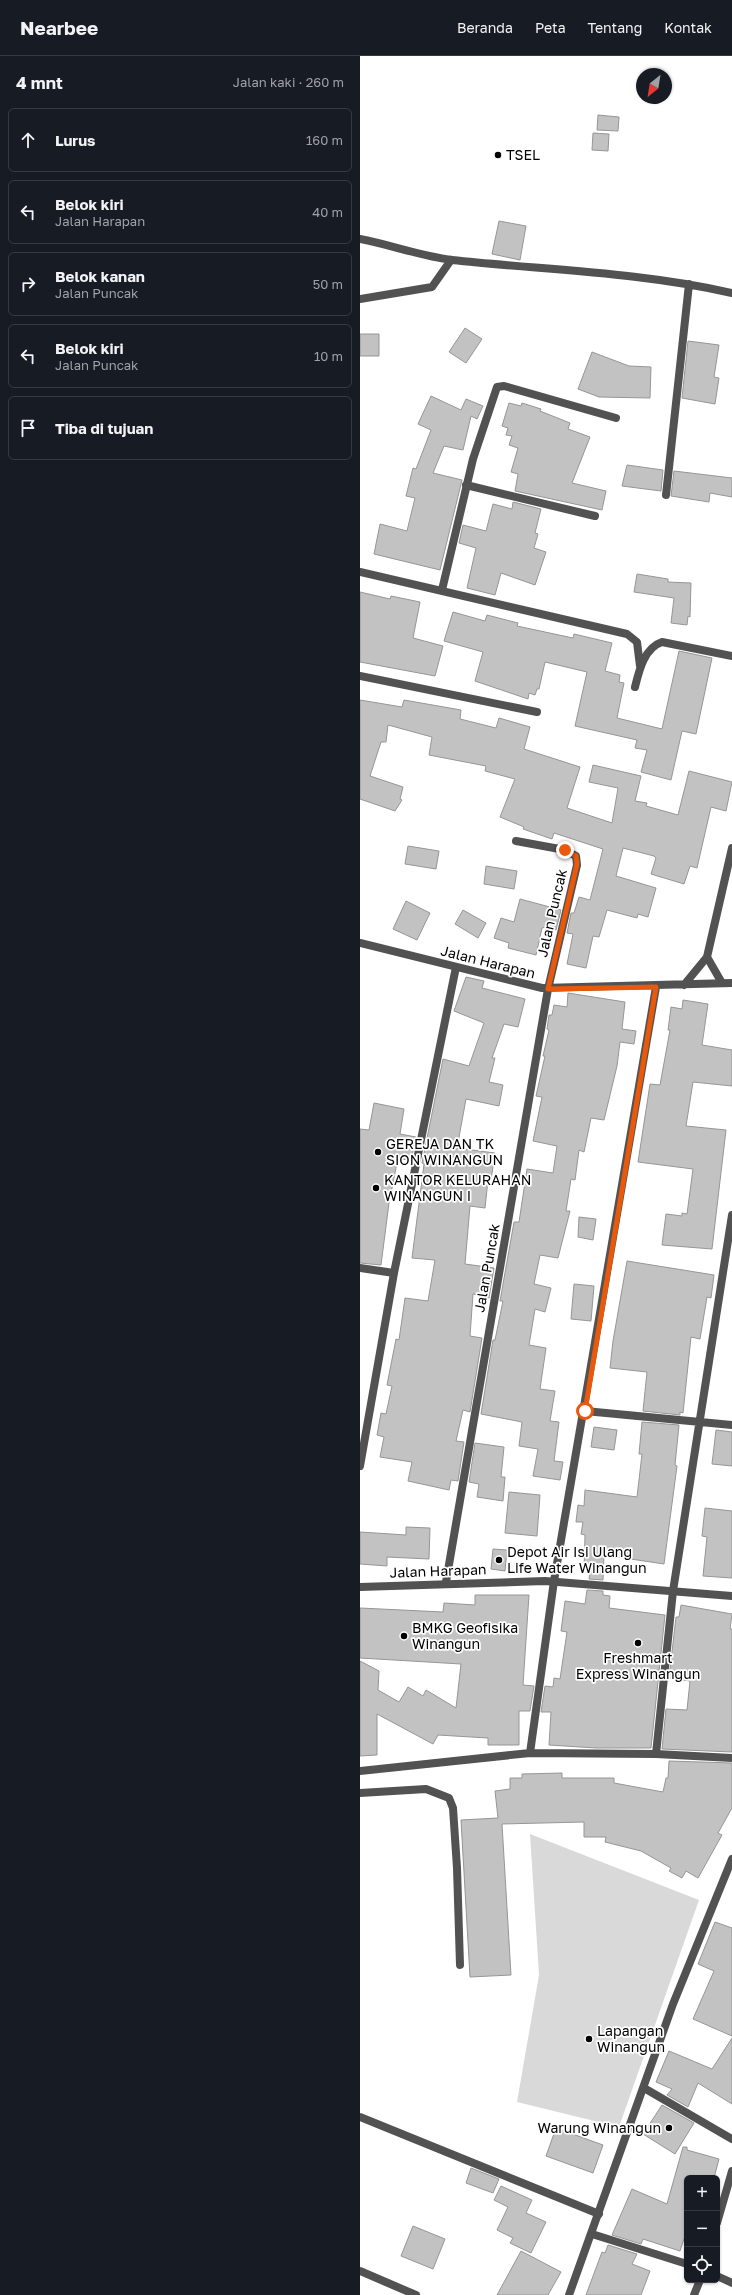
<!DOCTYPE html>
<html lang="id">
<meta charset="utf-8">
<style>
body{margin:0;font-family:"Golos Text",sans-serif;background:#20242c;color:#f1f3f6}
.controls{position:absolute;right:12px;bottom:12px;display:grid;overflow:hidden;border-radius:6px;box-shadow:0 1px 3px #0004}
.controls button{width:36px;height:36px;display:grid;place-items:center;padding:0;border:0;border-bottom:1px solid #363941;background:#171b24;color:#f1f3f6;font:20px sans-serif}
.compass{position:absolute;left:276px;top:12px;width:36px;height:36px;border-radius:50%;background:#171b24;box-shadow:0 1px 3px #0004;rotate:210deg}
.stop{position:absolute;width:12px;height:12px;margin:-9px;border:3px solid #ea580c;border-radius:50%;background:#fff}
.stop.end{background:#ea580c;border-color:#fff;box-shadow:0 1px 4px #0008}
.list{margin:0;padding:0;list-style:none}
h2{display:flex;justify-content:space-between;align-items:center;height:52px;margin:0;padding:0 16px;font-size:17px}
h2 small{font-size:13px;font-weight:400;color:#9ea1a6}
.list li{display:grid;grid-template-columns:26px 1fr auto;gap:12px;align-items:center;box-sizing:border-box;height:64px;margin:0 8px 8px;padding:0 8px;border:1px solid #363941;border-radius:6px}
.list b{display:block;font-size:15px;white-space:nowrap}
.list p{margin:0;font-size:13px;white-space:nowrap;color:#9ea1a6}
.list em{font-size:13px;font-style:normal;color:#9ea1a6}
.icon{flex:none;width:22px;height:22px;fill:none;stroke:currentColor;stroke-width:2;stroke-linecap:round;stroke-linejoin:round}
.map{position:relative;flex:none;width:372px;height:2239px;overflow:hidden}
header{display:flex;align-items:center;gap:24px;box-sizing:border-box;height:56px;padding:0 20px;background:#171b24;border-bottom:1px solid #363941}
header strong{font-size:19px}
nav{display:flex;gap:22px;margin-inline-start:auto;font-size:14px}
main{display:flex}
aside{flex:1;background:#171b24}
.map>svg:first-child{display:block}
</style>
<header>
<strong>Nearbee</strong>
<nav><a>Beranda</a><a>Peta</a><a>Tentang</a><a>Kontak</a></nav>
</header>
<main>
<aside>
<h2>4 mnt<small>Jalan kaki · 260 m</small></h2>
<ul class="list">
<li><svg class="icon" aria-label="ahead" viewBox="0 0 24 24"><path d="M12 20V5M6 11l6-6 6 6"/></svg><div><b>Lurus</b></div><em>160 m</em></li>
<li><svg class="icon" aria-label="left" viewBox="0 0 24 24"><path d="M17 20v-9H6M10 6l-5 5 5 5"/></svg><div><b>Belok kiri</b><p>Jalan Harapan</p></div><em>40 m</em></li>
<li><svg class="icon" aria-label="right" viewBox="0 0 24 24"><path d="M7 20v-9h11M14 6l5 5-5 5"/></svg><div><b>Belok kanan</b><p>Jalan Puncak</p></div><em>50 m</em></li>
<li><svg class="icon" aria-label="left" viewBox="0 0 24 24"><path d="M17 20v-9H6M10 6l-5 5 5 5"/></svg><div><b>Belok kiri</b><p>Jalan Puncak</p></div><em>10 m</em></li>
<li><svg class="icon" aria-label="arrive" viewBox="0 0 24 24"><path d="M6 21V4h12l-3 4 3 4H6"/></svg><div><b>Tiba di tujuan</b></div></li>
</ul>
</aside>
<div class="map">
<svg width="372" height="2239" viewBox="0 0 372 2239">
<rect width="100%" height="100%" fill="#fff"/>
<path fill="#d9d9d9" d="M170 1778 339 1844 259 2071 157 2046 179 1919Z"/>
<path fill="#c2c2c2" stroke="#969696" d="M238 59 259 61 258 75 237 74Z
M233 77 249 78 248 95 232 94Z
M139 165 166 170 160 204 132 198Z
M105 272 122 283 106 307 89 296Z
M0 278H19V300H0Z
M328 285 359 289 354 321 359 322 355 348 322 342Z
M232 296 269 310 291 311 290 342 239 341 218 333Z
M71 340 101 354 106 343 123 350 117 363 111 360 103 394 84 390 73 417 102 424 80 514 14 498 20 468 47 475 55 442 46 440 53 412 56 413 71 374 58 368Z
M149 347 161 350 162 347 181 353 180 355 210 367 208 373 230 381 212 427 246 435 242 454 155 435 158 418 151 416 158 392 149 389 152 380 146 379 148 372 142 370Z
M267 409 303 414 301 435 262 430Z
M314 415 372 422V441L350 437 349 446 311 440Z
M153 446 181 453 175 477 178 478 174 492 186 496 175 529 141 517 135 539 107 532 116 492 99 487 103 469 126 475 133 448 152 453Z
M277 518 308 523V526L331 527 330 561 328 560 327 569 311 567 314 542 274 536Z
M0 536 30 543 31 540 60 546 53 582 83 590 75 620 0 606Z
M93 556 125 565 127 559 158 567 157 570 213 582 214 578 252 587 245 615 260 619 259 626 264 627 257 662 302 673 319 595 352 602 336 678 322 675 311 724 281 716 287 694 275 692 277 684 215 670 227 616 185 606 179 633H177L175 639 169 637 168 643 115 625 123 596 84 585Z
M0 644 42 651 44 644 101 654 100 663 136 672 139 662 170 671 164 693 220 711 207 752 252 767 258 732 229 726 233 709 281 720 275 745 287 747 286 750 318 759 329 715 372 726 366 755 351 751 337 812 330 810 324 828 291 818 296 802 294 800 263 792 256 820 296 832 288 861 278 858 277 862 247 854 239 881 233 880 226 912 207 908 213 878 207 877 211 857H214L219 841 230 844 243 793 194 777 192 783 163 773 164 771 140 761 155 723 125 715 126 710 69 699 72 681 28 669 26 686H21L10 720 43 731 40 743 42 744 35 755 0 743Z
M48 790 79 795 76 813 45 808Z
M126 810 157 815 154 833 124 828Z
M160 843 201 854 196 874 186 871 182 872 176 899 148 892 149 887 134 882 141 862 154 866Z
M46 845 70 857 57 884 33 873Z
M103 854 126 867 118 882 95 868Z
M106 921 124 925 122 932 165 943 158 971 144 968 132 1002H135L129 1026 143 1029 139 1050 106 1043 97 1092 135 1097 131 1124H128L125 1152 110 1150 105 1208 134 1212 129 1242 113 1238 110 1280 122 1282 110 1356 103 1354 96 1385 104 1386 98 1425 91 1424 89 1434 48 1425 52 1406 20 1401 24 1381 17 1379 21 1357 26 1358 32 1330 27 1329 36 1283 39 1284 45 1242 68 1245 75 1204 52 1202 64 1108 62 1107 83 1003 109 1010 124 967 94 955Z
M208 937 265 946 262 973 276 975 274 988 260 986 257 1010 244 1064 231 1062 224 1096 219 1094 215 1124 211 1123 206 1155H210L198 1202 180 1199 174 1228 191 1232 185 1256 175 1253 169 1289 186 1292 180 1333 195 1335 190 1365 199 1366 194 1405 203 1406 200 1424 173 1420 178 1393 159 1390 162 1366 121 1358 133 1284H135L143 1245H140L154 1166H159L167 1113 193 1117 197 1090 173 1085 182 1041 176 1040 185 1000H183L189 974 187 973 189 959H192L194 949 207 951Z
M323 944 348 948 342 989 372 994V1030L333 1026 326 1070 366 1074 352 1193 302 1189 306 1158 322 1160V1157L327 1158 333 1113 278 1106 290 1028 300 1029 310 974H308L311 951 322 953Z
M14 1047 44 1053 40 1078 56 1081 51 1105 38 1102 29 1147 21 1209 0 1207V1073L9 1074Z
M219 1161 236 1163 233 1184 218 1181Z
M267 1205 354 1219 351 1242 347 1241 340 1283 331 1281 323 1357 320 1356V1359L283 1355 287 1316 250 1312 253 1285Z
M214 1228 234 1230 231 1265 211 1263Z
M282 1366 319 1369 315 1409 317 1410 304 1508 244 1499 243 1524 229 1523 230 1515H224L225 1479 221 1478 223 1466H216L218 1449 224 1450 225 1434 277 1441 282 1398H279Z
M234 1371 257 1374 254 1394 231 1391Z
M356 1374 372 1376V1410L352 1408Z
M115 1387 144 1391 141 1421H145L143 1445 117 1441 119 1428 109 1426Z
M149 1436 180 1439 177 1480 145 1477Z
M345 1452 372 1455V1522L343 1520 347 1481 342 1480Z
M46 1471 70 1472 69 1503 27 1501V1510L0 1508V1476L46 1479Z
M133 1493 147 1494 145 1515 131 1513Z
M227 1534 243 1535V1539L250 1540 249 1552 305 1559 291 1692H236L189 1689 191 1656H181L185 1630 193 1631 194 1622 200 1623 207 1576 201 1575 205 1545 225 1548Z
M115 1539H169L163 1629 174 1630 170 1655H159V1689H128V1682L78 1679 73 1688 17 1658V1699L0 1700V1605L19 1615 18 1634 39 1646 48 1631 63 1640 66 1634 96 1652 101 1608 0 1602V1552L83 1556 84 1547 115 1549Z
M321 1549 372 1558 370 1573H372V1696L302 1693 306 1653 327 1654 330 1625 309 1622 316 1561H319Z
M309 1705 372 1707V1752L358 1777 362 1779 338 1822 326 1815 322 1822 309 1815 311 1812 281 1795 245 1786 246 1781H224V1766L142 1768 151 1919 110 1921 101 1764 138 1762 135 1735 150 1733V1722H162V1718L202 1717V1722H254V1727L303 1736 306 1722H308Z
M355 1866 372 1872V1980L333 1963 354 1915 338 1908Z
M372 1982V2048L338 2027 328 2051 307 2039 312 2033 296 2026 309 1995 352 2013Z
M302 2049 334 2067 315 2098 283 2078Z
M196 2072 243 2089 233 2117 186 2100Z
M323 2091H327V2094L359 2103 354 2122H327V2174L320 2195 283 2183 281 2188 252 2179 272 2133 307 2148Z
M111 2112 139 2123 133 2137 106 2127Z
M141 2130 172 2144 166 2157 186 2166 171 2197 150 2187 153 2182 137 2174 148 2151 134 2144Z
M53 2170 85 2183 73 2213 41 2200Z
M248 2189 277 2198 272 2208 290 2215 281 2239H226L242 2196 245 2197Z
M161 2195 201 2216 188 2239H137Z"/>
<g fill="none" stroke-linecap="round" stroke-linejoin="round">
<path stroke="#525252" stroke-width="8" d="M0 1737 66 1733 89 1742 93 1752 97 1812 100 1909"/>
<path stroke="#525252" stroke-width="8" d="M0 183C31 189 61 200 92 204 185 214 280 216 372 237
M0 243 72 231 91 204
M106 429 235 460
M306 439 329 228
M0 516 267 578 277 586 280 610
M82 534 113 403 137 331 144 330 256 362
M0 620 177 656
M275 631C279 615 284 592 302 586L372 600
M0 887 182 932 372 927
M347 901 362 927
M324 929 347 901 372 792
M0 1212 34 1217
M225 1355 372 1369
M0 1410 34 1217 96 911
M86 1526 188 933 217 809 216 800 205 794 156 785
M170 1697 194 1525 296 931
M296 1698 313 1535 372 1159
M0 1715 170 1697 296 1698 372 1702
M284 2032 372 2083
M0 2061 239 2158
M357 2167 372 2115
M232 2178 327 2208
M0 2215 56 2239
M357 2220 372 2227
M334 2239 340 2224"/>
<path stroke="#525252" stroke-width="8" d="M0 1531 185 1525 372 1540
M209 2239 313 1948 372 1803"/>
</g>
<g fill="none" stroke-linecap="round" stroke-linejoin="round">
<path stroke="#ea580c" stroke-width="5" d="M205 794 216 800 217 808 188 933 296 931 225 1355"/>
</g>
<g fill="#000" stroke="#fff" stroke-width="1.5">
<circle cx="138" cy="99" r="4"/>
<circle cx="18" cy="1096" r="4"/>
<circle cx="16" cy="1132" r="4"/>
<circle cx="139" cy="1504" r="4"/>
<circle cx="44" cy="1580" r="4"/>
<circle cx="278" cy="1587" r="4"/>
<circle cx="229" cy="1983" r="4"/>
<circle cx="309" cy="2072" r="4"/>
</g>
<g text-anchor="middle" stroke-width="3.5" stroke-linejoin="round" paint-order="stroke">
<g font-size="14" fill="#000" stroke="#fff" text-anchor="start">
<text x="146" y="104">TSEL</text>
<text x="26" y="1093">GEREJA DAN TK<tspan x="26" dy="16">SION WINANGUN</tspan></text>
<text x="24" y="1129">KANTOR KELURAHAN<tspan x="24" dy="16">WINANGUN I</tspan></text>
<text x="147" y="1501">Depot Air Isi Ulang<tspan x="147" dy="16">Life Water Winangun</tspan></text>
<text x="52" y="1577">BMKG Geofisika<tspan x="52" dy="16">Winangun</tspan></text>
<text x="278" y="1607" text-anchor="middle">Freshmart<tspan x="278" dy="16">Express Winangun</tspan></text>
<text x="237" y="1980">Lapangan<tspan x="237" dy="16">Winangun</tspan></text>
<text x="301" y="2077" text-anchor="end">Warung Winangun</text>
</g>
<g font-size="14" fill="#000" stroke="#fff">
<text transform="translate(192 857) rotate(-77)" y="5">Jalan Puncak</text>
<text transform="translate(128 906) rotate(14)" y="5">Jalan Harapan</text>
<text transform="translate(127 1212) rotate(-80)" y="5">Jalan Puncak</text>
<text transform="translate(78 1515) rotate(-2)" y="5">Jalan Harapan</text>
</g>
</g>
</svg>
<div class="controls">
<button>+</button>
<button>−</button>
<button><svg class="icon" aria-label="locate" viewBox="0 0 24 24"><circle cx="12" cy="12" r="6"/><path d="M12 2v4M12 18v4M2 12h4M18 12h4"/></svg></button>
</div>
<svg class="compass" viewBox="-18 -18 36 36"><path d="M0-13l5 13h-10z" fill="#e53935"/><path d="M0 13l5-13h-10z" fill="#9ea1a6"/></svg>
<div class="stop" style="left:225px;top:1355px"></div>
<div class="stop end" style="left:205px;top:794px"></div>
</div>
</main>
